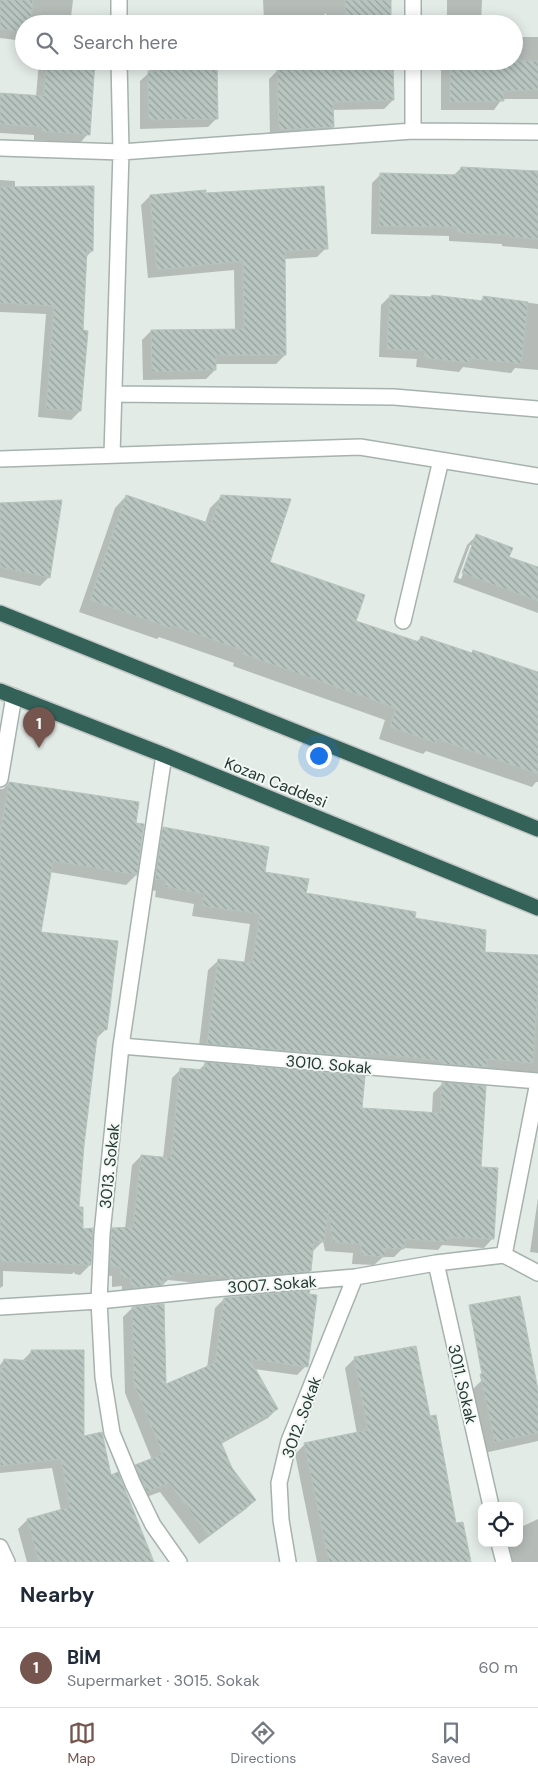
<!DOCTYPE html>
<meta charset="utf-8">
<style>
body{margin:0;font-family:"DM Sans",sans-serif;background:#f6f6f7;color:#1f2937}
.controls{position:absolute;right:15px;bottom:15px;display:grid;overflow:hidden;border-radius:10px;box-shadow:0 2px 12px #0003}
.controls button{width:45px;height:45px;display:grid;place-items:center;padding:0;border:0;border-bottom:1px solid #e0e1e3;background:#fff;color:#1f2937;font:25px sans-serif}
.you{position:absolute;left:318px;top:755px;width:18px;height:18px;margin:-12px;border:4px solid #fff;border-radius:50%;background:#1a73e8;box-shadow:0 0 0 8px #1a73e833}
.badge{display:grid;place-items:center;width:32px;height:32px;border-radius:50%;background:#76554e;color:#fff;font-size:16px;font-weight:700}
.pin{position:absolute;translate:-50% -41px;filter:drop-shadow(0 1px 2px #0008)}
.pin::after{content:'';position:absolute;top:26px;width:18px;height:15px;background:inherit;clip-path:polygon(0 0,100% 0,50% 100%)}
.list{margin:0;padding:0;list-style:none}
h2{display:flex;justify-content:space-between;align-items:center;height:65px;margin:0;padding:0 20px;font-size:21px}
h2 small{font-size:16px;font-weight:400;color:#747a83}
.list li{display:grid;grid-template-columns:32px 1fr auto;gap:15px;align-items:center;box-sizing:border-box;height:80px;padding:0 20px;border-top:1px solid #e0e1e3}
.list b{display:block;font-size:19px;white-space:nowrap}
.list p{margin:0;font-size:16px;white-space:nowrap;color:#747a83}
.list em{font-size:16px;font-style:normal;color:#747a83}
.icon{flex:none;width:28px;height:28px;fill:none;stroke:currentColor;stroke-width:2;stroke-linecap:round;stroke-linejoin:round}
.map{position:relative;flex:none;width:538px;height:1562px;overflow:hidden}
.search{position:absolute;background:#fff;box-shadow:0 2px 12px #0003;left:15px;right:15px;top:15px;height:55px;display:flex;align-items:center;gap:12px;box-sizing:border-box;padding:0 18px;border-radius:28px;color:#747a83;font-size:19px}
.sheet{height:145px;background:#fff}
nav{display:flex;justify-content:space-around;align-items:center;box-sizing:border-box;height:70px;border-top:1px solid #e0e1e3;background:#fff;font-size:14px;color:#747a83}
nav a{display:grid;justify-items:center;gap:2px}
nav .on{color:#76554e}
.map>svg:first-child{display:block}
</style>
<div class="map">
<svg width="538" height="1562" viewBox="0 0 538 1562">
<defs>
<pattern id="building-back-hatch" width="6" height="6" patternUnits="userSpaceOnUse" patternTransform="scale(1.25)"><rect width="6" height="6" fill="#b8c5c0"/><path d="M-1 5l2 2M0 0l6 6M5-1l2 2" fill="none" stroke="#95a19d"/></pattern>
</defs>
<rect width="100%" height="100%" fill="#e3ebe7"/>
<path fill="#0003" fill-rule="evenodd" d="M0 0H73L71 17 97 24H24V41L0 38Z
M263 0H390V24H327L326 13 321 18 264 21Z
M447 0H482L481 24H447Z
M251 19V24H156L159 21Z
M514 37H538V99H502L494 110H441V61H514Z
M39 61H94L88 134 80 143 34 140V135L0 133V94L36 97Z
M150 61H216L217 118 208 127 140 129V81L150 72Z
M329 61H391L393 100 384 109 332 110 333 127 324 136 270 138 269 79 278 70 329 68Z
M461 168 538 172V249L502 246V244L449 241V236L371 234 372 183 381 174 453 176Z
M0 180 15 181V188L92 251 86 257 80 411 71 420 38 417 46 314 0 312Z
M205 191V194L326 248 317 257 284 259 285 355 276 364H215V370L206 379 143 380 142 340 151 331 235 330 234 270 148 278 141 205 150 196Z
M390 296 479 302 484 297 538 304V370L515 368 511 373 463 367 459 372 416 367 417 359 379 357 381 305Z
M126 496 205 523 210 508 222 496 268 563 354 622 416 642 421 638 471 654 473 651 538 673V782H536L532 787 426 751 423 754 379 739 385 720 233 666 234 663 159 637 157 639 79 612 115 508Z
M0 503 49 577 40 586 0 577Z
M476 536 508 558 538 568V613L453 582 467 545ZM470 545H473L461 579 458 578Z
M9 783 143 825 136 875 126 885 50 872 40 933 106 1029 96 1039 83 1144 78 1208 90 1265 80 1275 75 1274 74 1272 72 1274 3 1271V1286L0 1288V789H3Z
M163 829 263 873 305 894 414 919 483 953 538 957V1074L198 1054 208 970 219 960 244 963 250 924 192 916 194 904 155 897 156 891 145 889 153 839Z
M205 1064 360 1109 432 1113 433 1093 442 1084 480 1168 493 1238 484 1248 442 1245 438 1250 403 1248 394 1257H383L374 1265 352 1264 353 1253 325 1251 323 1241 314 1250H312L310 1271 301 1280 218 1285 168 1280 153 1293 122 1297V1286L112 1287V1276L101 1275 103 1238 113 1229H125L132 1165 141 1156 163 1158 172 1078 181 1069 198 1071Z
M538 1198V1253L530 1252Z
M224 1299 306 1366 297 1375 254 1369 277 1409 268 1418 221 1444 231 1469 255 1500 246 1509 199 1544 160 1492 138 1500 127 1475 136 1466 152 1460 125 1393 123 1317 132 1308 165 1386 207 1368 215 1308Z
M32 1351 83 1437 110 1477 152 1562H27L18 1529 27 1520 61 1511 52 1468 0 1473V1365L4 1360H23Z
M355 1358 429 1418 455 1525 470 1562H317L295 1454 305 1444 357 1434 345 1368Z
M481 1381 508 1384 538 1390V1441L484 1453 470 1392Z
M538 1519V1562H511L502 1543H519V1528Z"/>
<path fill="url(#building-back-hatch)" stroke="#b6c3be" d="M0 0H33L30 24H24V32L0 29Z
M345 0H391V24H346Z
M49 14 99 18 98 24H49Z
M216 19V24H158V20Z
M46 61H95L90 135 42 131V127L0 124V93L44 96Z
M159 61H217L218 119 149 120 148 71H159Z
M338 61H393L394 100 333 102 334 127 279 130 277 68 338 66Z
M450 61H538V90L503 91 504 101 450 102Z
M461 167 538 171V239L510 237 511 235 457 233V227L379 226 380 173 460 175Z
M94 186 93 251H87L83 330 88 331 81 411 46 409 54 306 0 303V187Z
M324 186 328 249 285 251 286 355H216V370L152 372 151 330 244 329 243 261 157 270 150 195 206 190V193Z
M390 295 431 297 432 295 483 301V296L528 302 521 364 469 358V363L425 358V351L387 349Z
M126 495 211 524 221 495 291 499 270 562 365 595 356 621 419 642 421 636 472 653 473 650 538 672V774L437 739 436 743 390 727 396 708 243 654 244 651 171 625 170 628 90 600Z
M62 500 50 578 0 567V503Z
M476 534 513 548 509 557 538 567V601L462 573Z
M9 782 139 802 136 823 144 824 137 875 53 861 41 932 118 941 107 1030 98 1029 84 1145 79 1207H83V1229L93 1228 91 1265H85L83 1261V1265L0 1261V834Z
M163 827 269 847 265 872 309 879 306 893 416 912 415 918 486 930 485 952 538 955V987L533 1063 487 1059V1067L442 1064 443 1061 367 1053 366 1057 207 1044 218 959 252 963 260 914 202 906 204 894 165 887 166 880 155 879Z
M205 1062 365 1076 362 1108 440 1113 442 1082 486 1086 481 1167 498 1168 494 1239 448 1237V1242L405 1239 404 1249 385 1248V1257L361 1255V1244L333 1242 328 1213 324 1242 314 1241 311 1271 226 1279V1277L172 1271 173 1277H163V1285L131 1288V1278H121L120 1267 110 1266 112 1228 133 1227 141 1155 171 1158 180 1068 204 1070Z
M310 1290 309 1294 317 1295 308 1367 250 1359 278 1409 221 1442 232 1468 256 1500 209 1536 169 1483 147 1492 135 1465 163 1454 134 1384 132 1307 164 1304 166 1384 215 1363 224 1298Z
M520 1296 538 1390V1433L495 1442 480 1374H482L469 1305Z
M416 1346 430 1416 436 1415 456 1523 463 1522 471 1562H329L304 1443 368 1430 354 1357Z
M31 1350H84V1436L102 1432 111 1475 118 1472 154 1562H39L27 1519 70 1507 61 1459 0 1466V1368H3L4 1359 32 1361Z"/>
<g fill="none" stroke-linecap="round" stroke-linejoin="round">
<g stroke="#a6b2ae" stroke-width="18">
<path id="street" d="M119 0V24
M413 24V0
M413 131V61
M0 148 121 152 413 131 538 132
M114 394 394 397 538 409
M112 455 121 152 119 61
M0 459 360 447 538 476
M403 621 441 460
M164 755 121 1046 102 1234 99 1301 103 1377 112 1433 133 1484 153 1525 179 1562
M0 779 14 696
M121 1046 538 1081
M504 1255 538 1082
M436 1263 491 1506
M0 1307 99 1301 214 1289 355 1277 436 1263 504 1255 538 1273
M499 1543 504 1562
M0 1547 7 1562
M288 1562 281 1520 279 1483 289 1441 355 1277"/>
</g>
<g stroke="#c2c8c6" stroke-width="18">
<path id="highway" d="M0 613 538 829
M0 691 164 755 538 908"/>
</g>
<use href="#street" stroke="#fff" stroke-width="15"/>
<use href="#highway" stroke="#346259" stroke-width="15"/>
</g>
<g text-anchor="middle" stroke-width="4" stroke-linejoin="round" paint-order="stroke">
<g font-size="16" fill="#253a34" stroke="#f3f8f5">
<text transform="translate(276 782) rotate(22)" y="6">Kozan Caddesi</text>
<text transform="translate(329 1064) rotate(5)" y="6">3010. Sokak</text>
<text transform="translate(109 1166) rotate(-84)" y="6">3013. Sokak</text>
<text transform="translate(272 1284) rotate(-4)" y="6">3007. Sokak</text>
<text transform="translate(463 1384) rotate(77)" y="6">3011. Sokak</text>
<text transform="translate(301 1417) rotate(-70)" y="6">3012. Sokak</text>
</g>
</g>
</svg>
<div class="controls">
<button><svg class="icon" aria-label="locate" viewBox="0 0 24 24"><circle cx="12" cy="12" r="6"/><path d="M12 2v4M12 18v4M2 12h4M18 12h4"/></svg></button>
</div>
<div class="you"></div>
<div class="pin badge" style="left:39px;top:748px">1</div>
<div class="search"><svg class="icon" aria-label="search" viewBox="0 0 24 24"><circle cx="10" cy="10" r="6"/><path d="M15 15l6 6"/></svg>Search here</div>
</div>
<section class="sheet">
<h2>Nearby<small></small></h2>
<ul class="list">
<li><span class="badge">1</span><div><b>BİM</b><p>Supermarket · 3015. Sokak</p></div><em>60 m</em></li>
</ul>
</section>
<nav>
<a class="on"><svg class="icon" aria-label="map" viewBox="0 0 24 24"><path d="M3 6l6-2 6 2 6-2v14l-6 2-6-2-6 2zM9 4v14M15 6v14"/></svg>Map</a>
<a><svg class="icon" aria-label="directions" viewBox="0 0 24 24"><path d="M12 3l9 9-9 9-9-9zM9 14v-3h6M13 9l2 2-2 2"/></svg>Directions</a>
<a><svg class="icon" aria-label="saved" viewBox="0 0 24 24"><path d="M7 4h10v16l-5-4-5 4z"/></svg>Saved</a>
</nav>
